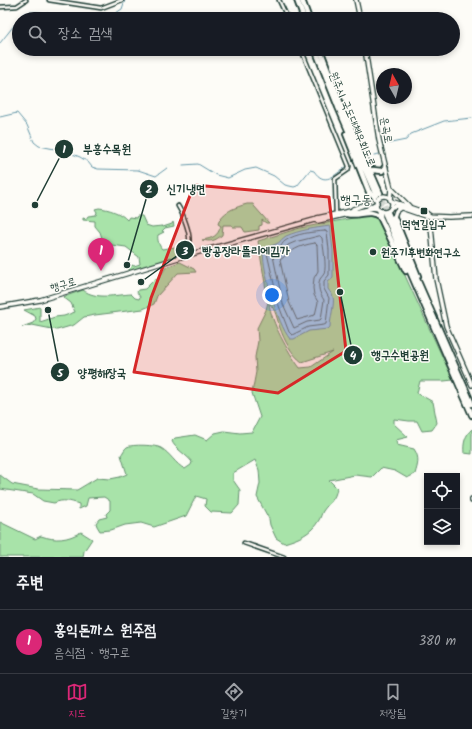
<!DOCTYPE html>
<html lang="ko">
<meta charset="utf-8">
<style>
body{margin:0;font-family:Kalam,"Poor Story",sans-serif;background:#20242c;color:#f1f3f6}
.controls{position:absolute;right:12px;bottom:12px;display:grid;overflow:hidden;border-radius:0px;box-shadow:0 2px 6px #0003}
.controls button{width:36px;height:36px;display:grid;place-items:center;padding:0;border:0;border-bottom:1px solid #363941;background:#171b24;color:#f1f3f6;font:20px sans-serif}
.compass{position:absolute;left:376px;top:68px;width:36px;height:36px;border-radius:50%;background:#171b24;box-shadow:0 2px 6px #0003;rotate:352deg}
.you{position:absolute;left:272px;top:295px;width:14px;height:14px;margin:-10px;border:3px solid #fff;border-radius:50%;background:#1a73e8;box-shadow:0 0 0 6px #1a73e833}
.badge{display:grid;place-items:center;width:26px;height:26px;border-radius:50%;background:#db2777;color:#fff;font-size:13px;font-weight:700}
.pin{position:absolute;translate:-50% -33px;filter:drop-shadow(0 1px 2px #0008)}
.pin::after{content:'';position:absolute;top:21px;width:14px;height:12px;background:inherit;clip-path:polygon(0 0,100% 0,50% 100%)}
.list{margin:0;padding:0;list-style:none}
h2{display:flex;justify-content:space-between;align-items:center;height:52px;margin:0;padding:0 16px;font-size:17px}
h2 small{font-size:13px;font-weight:400;color:#9ea1a6}
.list li{display:grid;grid-template-columns:26px 1fr auto;gap:12px;align-items:center;box-sizing:border-box;height:64px;padding:0 16px;border-top:1px solid #363941}
.list b{display:block;font-size:15px;white-space:nowrap}
.list p{margin:0;font-size:13px;white-space:nowrap;color:#9ea1a6}
.list em{font-size:13px;font-style:normal;color:#9ea1a6}
.icon{flex:none;width:22px;height:22px;fill:none;stroke:currentColor;stroke-width:2;stroke-linecap:round;stroke-linejoin:round}
.map{position:relative;flex:none;width:472px;height:557px;overflow:hidden}
.search{position:absolute;background:#171b24;box-shadow:0 2px 6px #0003;left:12px;right:12px;top:12px;height:44px;display:flex;align-items:center;gap:10px;box-sizing:border-box;padding:0 14px;border-radius:22px;color:#9ea1a6;font-size:15px}
.sheet{height:116px;background:#171b24}
nav{display:flex;justify-content:space-around;align-items:center;box-sizing:border-box;height:56px;border-top:1px solid #363941;background:#171b24;font-size:11px;color:#9ea1a6}
nav a{display:grid;justify-items:center;gap:2px}
nav .on{color:#db2777}
.map>svg:first-child{display:block}
</style>
<div class="map">
<svg width="472" height="557" viewBox="0 0 472 557">
<rect width="100%" height="100%" fill="#fdfcf7"/>
<filter id="ink" filterUnits="userSpaceOnUse"><feTurbulence type="fractalNoise" baseFrequency=".025" numOctaves="2"/><feDisplacementMap in="SourceGraphic" scale="8" xChannelSelector="R" yChannelSelector="G"/><feConvolveMatrix kernelMatrix="1 2 1 2 8 2 1 2 1" color-interpolation-filters="sRGB"/></filter>
<g filter="url(#ink)">
<path fill="#a8e3a9" stroke="#64906e" fill-rule="evenodd" d="M247 204H253L254 206 269 223H266L262 220V225L259 226V230L245 232 242 227H233L232 225H223L222 235C215 241 211 242 202 240 213 238 217 237 221 226L218 224C221 212 236 207 247 204Z
M99 208C109 209 121 213 127 220L129 217 136 218 137 216H142L146 225 152 227 162 226 163 227 172 224 173 222 174 226 165 228 162 231 164 232 158 235C157 239 159 246 162 249L175 247 177 249 185 243 186 247 177 257 128 273 129 268 132 265 134 266 140 264 139 257 126 247 104 244 100 232 95 226V221L83 220V218L86 219 88 216 96 215 97 212 95 209Z
M369 215 374 216 379 219 453 380 444 381H420L417 393 433 402 437 423 432 430 422 431 417 421H409L394 419V424L408 437 396 440 397 445 414 449C420 458 418 464 415 474L407 478 395 471 381 468 372 477 355 475 329 480 337 488C335 501 329 502 323 511 321 514 321 517 319 520 311 534 298 539 284 543L276 538 270 525 269 519 257 497 260 483 259 470 255 460 233 473V480L240 490 239 505 232 513 211 512 205 506 206 499 196 496 186 516 154 527 141 523 125 525 111 530 100 531 97 526 96 523 99 519 107 517 106 514 110 510V501L104 497 88 498 86 506 79 509V504C70 501 63 499 54 503L43 501 33 494 0 489V475L12 484 38 489 77 490 97 478 110 479 120 477 127 474 121 455C123 453 124 449 127 447 132 444 156 445 161 448 171 454 175 464 185 469L191 465 192 462C187 455 174 448 172 441L175 438 195 435 207 440 215 433 224 431 240 433 252 432 260 417 252 393 256 372 255 357 258 341 257 328 266 310 268 302 258 241 300 228ZM269 303C276 310 277 319 280 328 284 340 292 355 302 362L333 352 311 367 300 368C288 352 271 322 269 303Z
M180 262 194 269 196 272 178 273 157 296 154 304 143 309 95 315 84 317 74 325 57 330 32 325 22 327 33 323 36 319 35 316 24 310 40 307V322L55 317 64 316 75 312 71 303 63 297 83 290C96 300 116 295 131 294L135 298 139 299 140 297 137 292 138 290 145 289 155 279H159L166 267Z
M472 429V454L464 453C463 444 465 435 472 429Z
M0 522 35 539 41 536C56 541 67 540 81 532L92 539 84 551 83 557H0Z"/>
<path fill="#96d5f7" stroke="#6698a9" d="M330 226 331 228V234L333 250V278L328 282V289C330 292 333 295 333 297 335 303 330 319 330 327L328 329 309 331 294 339H290C277 323 263 271 263 251 268 246 271 246 276 244 280 243 282 238 286 236 300 230 315 228 330 226Z"/>
<g fill="none" stroke-linecap="round" stroke-linejoin="round">
<path stroke="#4f7a82" stroke-width="1" d="M325 231 327 232 329 250V275L324 281V289L329 298 326 324 324 325 308 327 292 335 289 332 279 306 267 253C270 250 275 250 279 248 282 246 282 243 285 241 296 233 313 232 325 231Z
M320 236 322 238C323 246 327 266 324 274 323 276 321 277 320 279 317 287 320 294 324 300L321 319 320 320 307 322 294 328 283 304 273 256 282 252 288 245 295 242Z
M315 243 317 245 318 271 314 278 313 288 314 295 318 302 315 315 297 320 289 302 280 260C293 250 297 246 315 243Z"/>
<path stroke="#6698a9" stroke-width="1" d="M107 19 122 9 125 0
M0 43 24 13C41 9 61 17 78 19
M0 117 17 113 27 125 34 142 39 146 65 151 80 157 88 162 92 167 98 169 138 170 156 176 167 168
M386 144 406 140 411 134 444 121 472 118
M374 155 379 154
M183 165 198 164 216 175 228 178 245 170 256 168 274 176 285 185 294 187 297 186 310 170 314 171C325 187 334 175 346 167"/>
<path stroke="#d1d6d0" stroke-width="4.5" stroke-dasharray="4.5 2" stroke-linecap="butt" d="M380 193 388 213
M376 195 385 214"/>
<g stroke="#1f3d34" stroke-width="5.5">
<path id="minor" d="M49 0 101 8 122 0
M279 0 288 19
M0 7 17 6 26 0
M301 49 349 166 348 170 335 179 336 214
M178 206C183 214 191 234 189 243 188 249 182 253 178 258
M244 543 284 557"/>
</g>
<g stroke="#1f3d34" stroke-width="6">
<path id="tertiary" d="M356 0 360 19
M365 49 379 140 391 189 390 200
M392 189 409 206
M370 192 377 201
M376 204a8 8 0 1 1 16 0a8 8 0 1 1-16 0Z
M391 201 426 213 430 216
M369 207 377 203
M392 207 396 206 425 216 449 217 472 216
M353 209 366 204 368 199 369 192
M430 216 436 279 446 326 472 385
M394 217 396 211 400 208
M314 220 317 218 355 210
M0 307 40 300 188 255 314 220 318 221 373 208 378 209
M472 499V501"/>
</g>
<g stroke="#1f3d34" stroke-width="8">
<path id="trunk" d="M297 0 304 19
M302 0 309 19
M315 49 338 107 376 195
M320 49 342 107 380 193
M346 134 369 192
M373 170 382 171 385 167
M380 211V217L406 271
M388 213 472 404
M347 214C359 217 369 208 380 217
M385 214 472 415
M394 217 418 276"/>
</g>
<use href="#minor" stroke="#fdfcf7" stroke-width="2.5"/>
<use href="#tertiary" stroke="#fdfcf7" stroke-width="3.5"/>
<use href="#trunk" stroke="#fdfcf7" stroke-width="4.5"/>
</g>
</g>
<path fill="#d62828" fill-opacity="0.2" stroke="#d62828" stroke-width="3" stroke-linejoin="round" d="M194 185 329 197 346 351 278 393 134 372 151 298Z"/>
<g fill="#1f3d34" stroke="#fdfcf7" stroke-width="1.5">
<rect x="420" y="207" width="8" height="8" rx="2"/>
<circle cx="373" cy="252" r="4"/>
</g>
<g text-anchor="middle" stroke-width="3" stroke-linejoin="round" paint-order="stroke">
<g font-size="11" fill="#1f3d34" stroke="#fdfcf7">
<text transform="translate(353 119) rotate(67)" y="4">원주시 국도대체우회도로</text>
<text transform="translate(387 130) rotate(80)" y="4">운곡로</text>
<text transform="translate(63 284) rotate(-16)" y="4">행구로</text>
</g>
<g font-size="11" font-weight="bold" fill="#1f3d34" stroke="#fdfcf7">
<text x="424" y="228">덕현길입구</text>
<text x="381" y="256" text-anchor="start">원주기후변화연구소</text>
</g>
<g font-size="13" fill="#1f3d34" stroke="#fdfcf7">
<text x="356" y="204">행구동</text>
</g>
</g>
<path fill="none" stroke="#1f3d34" stroke-width="1.5" d="M35 205L64 149M127 265L149 189M141 282L185 250M340 292L353 355M48 310L60 372"/>
<g fill="#1f3d34" stroke="#fdfcf7" stroke-width="1.5">
<circle cx="35" cy="205" r="4"/>
<circle cx="127" cy="265" r="4"/>
<circle cx="141" cy="282" r="4"/>
<circle cx="340" cy="292" r="4"/>
<circle cx="48" cy="310" r="4"/>
<circle cx="64" cy="149" r="10"/>
<circle cx="149" cy="189" r="10"/>
<circle cx="185" cy="250" r="10"/>
<circle cx="353" cy="355" r="10"/>
<circle cx="60" cy="372" r="10"/>
</g>
<g font-size="12" text-anchor="middle" font-weight="bold" fill="#fff">
<text x="64" y="153">1</text>
<text x="149" y="193">2</text>
<text x="185" y="255">3</text>
<text x="353" y="359">4</text>
<text x="60" y="377">5</text>
</g>
<g font-size="12" text-anchor="middle" font-weight="bold" fill="#1f3d34" stroke="#fdfcf7" stroke-width="3" stroke-linejoin="round" paint-order="stroke">
<text x="107" y="153">부흥수목원</text>
<text x="186" y="193">신기냉면</text>
<text x="246" y="255">빵공장라뜰리에김가</text>
<text x="400" y="359">행구수변공원</text>
<text x="102" y="377">양평해장국</text>
</g>
</svg>
<div class="controls">
<button><svg class="icon" aria-label="locate" viewBox="0 0 24 24"><circle cx="12" cy="12" r="6"/><path d="M12 2v4M12 18v4M2 12h4M18 12h4"/></svg></button>
<button><svg class="icon" aria-label="layers" viewBox="0 0 24 24"><path d="M12 4l9 5-9 5-9-5zM3 14l9 5 9-5"/></svg></button>
</div>
<svg class="compass" viewBox="-18 -18 36 36"><path d="M0-13l5 13h-10z" fill="#e53935"/><path d="M0 13l5-13h-10z" fill="#9ea1a6"/></svg>
<div class="you"></div>
<div class="pin badge" style="left:101px;top:271px">1</div>
<div class="search"><svg class="icon" aria-label="search" viewBox="0 0 24 24"><circle cx="10" cy="10" r="6"/><path d="M15 15l6 6"/></svg>장소 검색</div>
</div>
<section class="sheet">
<h2>주변<small></small></h2>
<ul class="list">
<li><span class="badge">1</span><div><b>홍익돈까스 원주점</b><p>음식점 · 행구로</p></div><em>380 m</em></li>
</ul>
</section>
<nav>
<a class="on"><svg class="icon" aria-label="map" viewBox="0 0 24 24"><path d="M3 6l6-2 6 2 6-2v14l-6 2-6-2-6 2zM9 4v14M15 6v14"/></svg>지도</a>
<a><svg class="icon" aria-label="directions" viewBox="0 0 24 24"><path d="M12 3l9 9-9 9-9-9zM9 14v-3h6M13 9l2 2-2 2"/></svg>길찾기</a>
<a><svg class="icon" aria-label="saved" viewBox="0 0 24 24"><path d="M7 4h10v16l-5-4-5 4z"/></svg>저장됨</a>
</nav>
